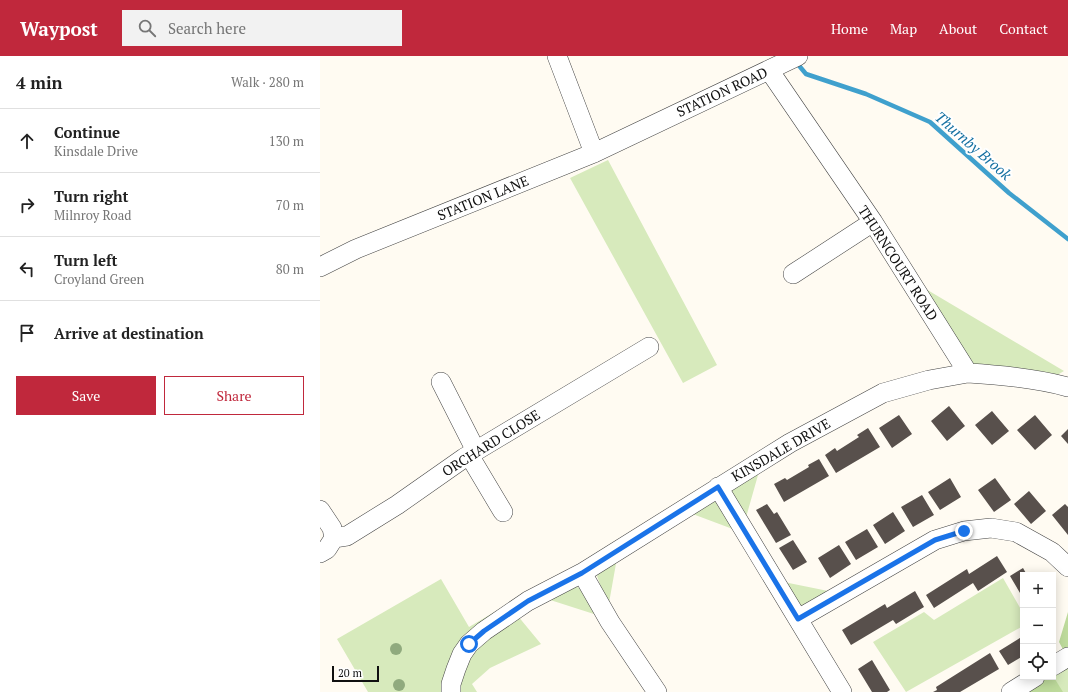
<!DOCTYPE html>
<meta charset="utf-8">
<style>
body{margin:0;font-family:"PT Serif",serif;background:#f2f2f2;color:#222}
.controls{position:absolute;right:12px;bottom:12px;display:grid;overflow:hidden;border-radius:0px;box-shadow:0 2px 10px #0003}
.controls button{width:36px;height:36px;display:grid;place-items:center;padding:0;border:0;border-bottom:1px solid #e0e0e0;background:#fff;color:#222;font:20px sans-serif}
.scale{position:absolute;left:12px;bottom:10px;width:47px;box-sizing:border-box;padding-left:4px;border:2px solid #101010;border-top:0;font-size:11px;line-height:14px;white-space:nowrap;color:#101010;-webkit-text-stroke:3px #fff;paint-order:stroke}
.stop{position:absolute;width:12px;height:12px;margin:-9px;border:3px solid #1a73e8;border-radius:50%;background:#fff}
.stop.end{background:#1a73e8;border-color:#fff;box-shadow:0 1px 4px #0008}
.list{margin:0;padding:0;list-style:none}
h2{display:flex;justify-content:space-between;align-items:center;height:52px;margin:0;padding:0 16px;font-size:17px}
h2 small{font-size:13px;font-weight:400;color:#767676}
.list li{display:grid;grid-template-columns:26px 1fr auto;gap:12px;align-items:center;box-sizing:border-box;height:64px;padding:0 16px;border-top:1px solid #e0e0e0}
.list b{display:block;font-size:15px;white-space:nowrap}
.list p{margin:0;font-size:13px;white-space:nowrap;color:#767676}
.list em{font-size:13px;font-style:normal;color:#767676}
.actions{display:flex;gap:8px;padding:12px 16px}
.actions a{flex:1;padding:9px 0;border:1px solid #c0283c;border-radius:0px;text-align:center;font-size:14px;color:#c0283c}
.actions .main{background:#c0283c;color:#fff}
.icon{flex:none;width:22px;height:22px;fill:none;stroke:currentColor;stroke-width:2;stroke-linecap:round;stroke-linejoin:round}
.map{position:relative;flex:none;width:748px;height:636px;overflow:hidden}
header{display:flex;align-items:center;gap:24px;box-sizing:border-box;height:56px;padding:0 20px;background:#c0283c;color:#fff}
header strong{font-size:19px}
nav{display:flex;gap:22px;margin-inline-start:auto;font-size:14px}
.search{width:280px;height:36px;background:#f2f2f2;display:flex;align-items:center;gap:10px;box-sizing:border-box;padding:0 14px;border-radius:0px;color:#767676;font-size:15px}
main{display:flex}
aside{flex:1;background:#fff}
.map>svg:first-child{display:block}
</style>
<header>
<strong>Waypost</strong>
<div class="search"><svg class="icon" aria-label="search" viewBox="0 0 24 24"><circle cx="10" cy="10" r="6"/><path d="M15 15l6 6"/></svg>Search here</div>
<nav><a>Home</a><a>Map</a><a>About</a><a>Contact</a></nav>
</header>
<main>
<aside>
<h2>4 min<small>Walk · 280 m</small></h2>
<ul class="list">
<li><svg class="icon" aria-label="ahead" viewBox="0 0 24 24"><path d="M12 20V5M6 11l6-6 6 6"/></svg><div><b>Continue</b><p>Kinsdale Drive</p></div><em>130 m</em></li>
<li><svg class="icon" aria-label="right" viewBox="0 0 24 24"><path d="M7 20v-9h11M14 6l5 5-5 5"/></svg><div><b>Turn right</b><p>Milnroy Road</p></div><em>70 m</em></li>
<li><svg class="icon" aria-label="left" viewBox="0 0 24 24"><path d="M17 20v-9H6M10 6l-5 5 5 5"/></svg><div><b>Turn left</b><p>Croyland Green</p></div><em>80 m</em></li>
<li><svg class="icon" aria-label="arrive" viewBox="0 0 24 24"><path d="M6 21V4h12l-3 4 3 4H6"/></svg><div><b>Arrive at destination</b></div></li>
</ul>
<div class="actions"><a class="main">Save</a><a>Share</a></div>
</aside>
<div class="map">
<svg width="748" height="636" viewBox="0 0 748 636">
<rect width="100%" height="100%" fill="#fffbf2"/>
<path fill="#d7eabc" d="M288 104 397 309 363 327 250 122Z
M589 223 744 315 727 325 648 317Z
M442 405 425 465 402 429Z
M397 432 426 478 362 454Z
M297 502 289 547 282 534 277 520 282 511Z
M683 522 703 557V570L586 636 553 586 604 556 614 564Z
M121 523 149 571 188 548 221 588 170 612 152 628 157 636H48L17 583Z
M454 524 518 537 478 563Z
M253 529 261 533 277 559 224 542Z
M748 610V636H705L733 621V619Z"/>
<path fill="#bdda9b" d="M748 556V601H747L739 586Z
M733 620 743 636H702L729 621H733Z"/>
<g fill="none" stroke-linecap="round" stroke-linejoin="round">
<path stroke="#3fa0cd" stroke-width="4.5" d="M476 6 486 18 546 38 610 66 689 137 748 183"/>
</g>
<path fill="#58504c" d="M629 350 645 370 627 385 611 365Z
M672 355 689 375 672 389 655 369Z
M579 359 592 378 572 392 559 372Z
M715 359 732 379 715 394 697 374Z
M548 372 560 391 516 417 505 399 515 392 517 395 539 381 537 379Z
M748 373V388L741 380Z
M499 403 509 420 464 446 454 428 465 422 467 424 489 411 488 409Z
M630 422 641 441 620 454 608 436Z
M675 422 691 444 674 456 658 434Z
M709 435 726 455 711 468 694 448Z
M602 439 614 459 593 471 581 451Z
M447 448 454 458 457 456 471 479 456 487 436 454Z
M745 448 748 451V479L732 459Z
M573 456 585 475 565 488 553 469Z
M547 473 558 491 536 504 525 486Z
M473 484 487 506 473 514 459 492Z
M519 489 531 508 510 522 498 502Z
M677 500 687 516 658 535 653 527 614 552 606 539 647 513 649 518Z
M703 512 707 519H703V542L690 520Z
M595 535 604 551 576 568 573 564 531 589 522 574 565 548 567 552Z
M703 580V600L688 609 679 595Z
M670 597 679 613 640 636H613L617 634 616 631Z
M552 604 570 634 567 636H552L538 613Z"/>
<g fill="none" stroke-linecap="round" stroke-linejoin="round">
<g stroke="#434343" stroke-width="20">
<path id="minor" d="M237 0 274 97
M449 14 553 166 648 317C682 319 715 322 748 331
M0 211 36 193 274 97 478 0
M473 218 553 166
M121 326 156 395
M149 399 183 456
M398 431 522 636
M0 454 12 472 14 482 7 493 0 497
M14 482 27 480 77 449 144 402 329 291
M262 517 290 566 337 636
M478 563 615 484 644 475 671 472 696 476 732 496 748 511
M733 610 748 601
M131 636V628L136 613 142 598 149 588 164 575 208 545 262 517 470 387 563 337 609 324 648 317
M691 636 715 621"/>
</g>
<use href="#minor" stroke="#fff" stroke-width="19"/>
</g>
<g fill="#90aa7e">
<circle cx="76" cy="593" r="6"/>
<circle cx="79" cy="629" r="6"/>
</g>
<g fill="none" stroke-linecap="round" stroke-linejoin="round">
<path stroke="#1a73e8" stroke-width="5" d="M149 588 164 575 208 545 262 517 398 431 478 563 615 484 644 475"/>
</g>
<g text-anchor="middle" stroke-width="4" stroke-linejoin="round" paint-order="stroke">
<g font-size="14" fill="#101010" stroke="#fff">
<text transform="translate(402 36) rotate(-25)" y="5">STATION ROAD</text>
<text transform="translate(163 142) rotate(-22)" y="5">STATION LANE</text>
<text transform="translate(578 207) rotate(57)" y="5">THURNCOURT ROAD</text>
<text transform="translate(171 387) rotate(-32)" y="5">ORCHARD CLOSE</text>
<text transform="translate(461 394) rotate(-30)" y="5">KINSDALE DRIVE</text>
</g>
<g font-size="15" font-style="italic" fill="#1872a2" stroke="#fff">
<text transform="translate(653 90) rotate(41)" y="5">Thurnby Brook</text>
</g>
</g>
</svg>
<div class="controls">
<button>+</button>
<button>−</button>
<button><svg class="icon" aria-label="locate" viewBox="0 0 24 24"><circle cx="12" cy="12" r="6"/><path d="M12 2v4M12 18v4M2 12h4M18 12h4"/></svg></button>
</div>
<div class="scale">20 m</div>
<div class="stop" style="left:149px;top:588px"></div>
<div class="stop end" style="left:644px;top:475px"></div>
</div>
</main>
